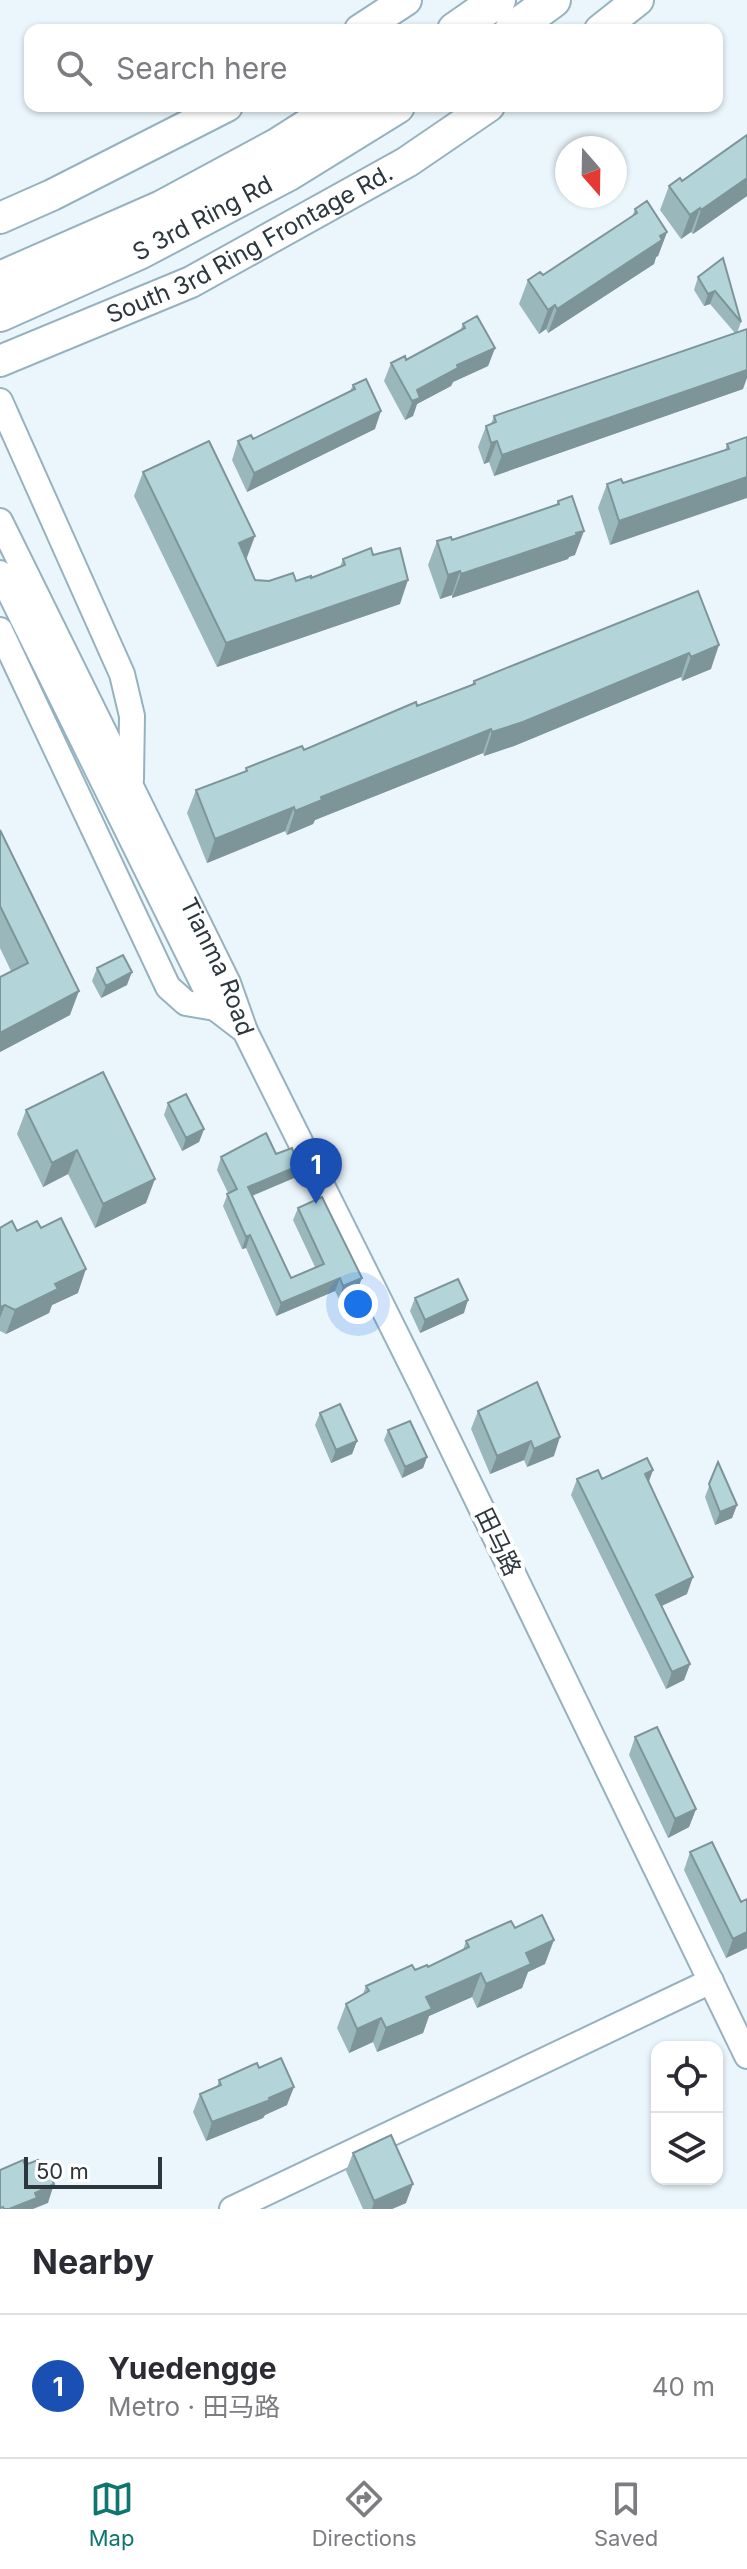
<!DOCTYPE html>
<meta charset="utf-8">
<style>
body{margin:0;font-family:Inter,"Noto Sans SC",sans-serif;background:#f7f7f7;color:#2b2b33}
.controls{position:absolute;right:24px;bottom:24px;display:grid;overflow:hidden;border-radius:16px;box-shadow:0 2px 6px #0004}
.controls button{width:72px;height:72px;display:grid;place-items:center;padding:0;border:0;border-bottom:2px solid #e1e1e2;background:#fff;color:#2b2b33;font:40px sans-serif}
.compass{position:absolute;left:555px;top:136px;width:72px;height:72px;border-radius:50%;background:#fff;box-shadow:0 2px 6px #0004;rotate:160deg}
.scale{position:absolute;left:24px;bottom:20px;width:138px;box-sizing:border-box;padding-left:8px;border:4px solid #2b373c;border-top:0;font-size:22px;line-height:28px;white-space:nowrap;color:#2b373c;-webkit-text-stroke:6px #fff;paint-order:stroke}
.you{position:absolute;left:358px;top:1304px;width:28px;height:28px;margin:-20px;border:6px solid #fff;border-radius:50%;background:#1a73e8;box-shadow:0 0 0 12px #1a73e833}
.badge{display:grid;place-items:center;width:52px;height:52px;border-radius:50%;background:#0f766e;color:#fff;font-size:26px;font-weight:700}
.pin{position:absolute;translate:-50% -66px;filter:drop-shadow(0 2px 4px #0008)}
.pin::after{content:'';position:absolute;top:42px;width:28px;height:24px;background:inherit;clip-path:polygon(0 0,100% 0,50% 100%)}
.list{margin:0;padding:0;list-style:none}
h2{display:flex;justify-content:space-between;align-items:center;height:104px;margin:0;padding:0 32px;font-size:34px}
h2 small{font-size:26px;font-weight:400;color:#7c7c81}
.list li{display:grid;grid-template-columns:52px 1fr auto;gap:24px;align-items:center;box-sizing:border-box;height:144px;padding:0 32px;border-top:2px solid #e1e1e2}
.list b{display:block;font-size:30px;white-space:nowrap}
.list p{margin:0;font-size:26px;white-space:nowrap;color:#7c7c81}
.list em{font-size:26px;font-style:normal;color:#7c7c81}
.icon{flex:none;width:44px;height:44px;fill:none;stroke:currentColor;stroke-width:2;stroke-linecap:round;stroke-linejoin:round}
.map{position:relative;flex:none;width:747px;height:2209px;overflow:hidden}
.search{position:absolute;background:#fff;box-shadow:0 2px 6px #0004;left:24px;right:24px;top:24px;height:88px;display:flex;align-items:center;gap:20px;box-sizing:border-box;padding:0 28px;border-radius:16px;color:#7c7c81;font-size:30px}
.sheet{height:248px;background:#fff}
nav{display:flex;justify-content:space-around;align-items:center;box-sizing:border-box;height:112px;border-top:2px solid #e1e1e2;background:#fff;font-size:22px;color:#7c7c81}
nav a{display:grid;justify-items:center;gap:4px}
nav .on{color:#0f766e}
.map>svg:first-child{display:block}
</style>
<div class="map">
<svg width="747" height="2209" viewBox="0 0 747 2209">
<rect width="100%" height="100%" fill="#ebf6fc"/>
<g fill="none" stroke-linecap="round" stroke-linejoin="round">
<g stroke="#96b2bf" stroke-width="28">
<g id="minor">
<path d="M0 401 122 674 132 716 131 779"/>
<path id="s1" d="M0 521 228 983 245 1031 421 1384 747 2056"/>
<path d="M0 573 215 1008 245 1031"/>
<path d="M0 630 168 987 186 1003 215 1008"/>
<path d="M232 2209 711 1981"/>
</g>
</g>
<g stroke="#96b2bf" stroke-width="34">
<g id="major">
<path d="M360 30 406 0"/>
<path d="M600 30 638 0"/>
<path d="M0 218 52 195 227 106"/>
<path id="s2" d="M0 361 191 282 407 162 489 106"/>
</g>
</g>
<g stroke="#96b2bf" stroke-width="38">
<g id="highway">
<path d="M455 30 498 0"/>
<path d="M512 30 553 0"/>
<path d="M0 279 162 208 277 146 340 106"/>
<path id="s3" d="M0 314 139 252 287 174 397 106"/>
</g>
</g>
<use href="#minor" stroke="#fff" stroke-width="24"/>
<use href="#major" stroke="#fff" stroke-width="30"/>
<use href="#highway" stroke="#fff" stroke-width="34"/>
</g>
<path fill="#9ab7bb" d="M747 135V196L693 234 691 232 681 239 660 210 669 186 682 181Z
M635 209 667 232 658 256 656 257 654 264 548 333 546 329 539 334 519 304 528 280 543 275 632 217Z
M723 258 741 322 737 333 743 389 494 476 489 462 484 464 478 447 486 426 491 424 494 416 735 333 710 304 704 306 694 290 698 277Z
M463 324 495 348 488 366 453 382 451 386 417 404 413 416 405 420 384 381 391 363 406 360 460 331Z
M353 385 375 429 247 492 232 460 238 441 253 439 350 391Z
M747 437 610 545 598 508 607 484 623 483 725 451 727 444Z
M143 472 246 560 255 580 269 581H296L311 578 340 567 343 559 373 555 400 604 217 667 134 496Z
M558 501 575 555 569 557 568 559 452 598V595L440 599 428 565 437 541 452 540 556 505Z
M698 591 711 669 682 681 681 677 514 746 484 756 483 753 315 820 313 824 287 835 285 831 207 863 187 813 196 790 245 772 246 768 304 750 417 706 472 684 474 681Z
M0 830 70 1015 0 1052V977L11 971 0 948Z
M97 968 127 985 101 998 92 981Z
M168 1103 204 1129 199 1142 182 1151 164 1115Z
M26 1110 146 1203 95 1228 68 1174 43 1187 17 1134Z
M276 1154 294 1178 252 1196 291 1278 315 1267 293 1220 298 1208 362 1278 357 1290 339 1299 335 1291 276 1316 246 1248 242 1249 223 1206 228 1193 217 1170 221 1157Z
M0 1228 17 1231 78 1293 52 1305 49 1313 6 1334 0 1331Z
M415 1298 464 1313 420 1333 410 1311Z
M537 1382 554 1456 527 1467 524 1460 490 1474 471 1429 478 1411Z
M320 1413 357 1441 352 1454 331 1463 315 1425Z
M388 1430 427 1457 423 1468 402 1478 384 1440Z
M718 1462 737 1505 732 1518 715 1525 705 1497Z
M653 1470 648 1482 687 1594 662 1606 690 1664 684 1680 666 1689 571 1495 577 1479H602Z
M635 1737 696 1809 689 1827 668 1838 629 1755Z
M690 1852 747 1948 726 1958 684 1870Z
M515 1928 545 1964 528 1972 522 1988 477 2008 472 1997 429 2016 423 2033 377 2052 373 2042 349 2053 337 2028 346 2004 363 1994 366 1986 428 1967 463 1950 466 1941Z
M259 2068 287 2105 265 2115 263 2118 206 2141 193 2112 200 2094 217 2087 219 2080Z
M353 2153 406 2203 392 2209H363L346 2171Z"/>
<path fill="#7d9599" d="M747 178V196L693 234 701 210Z
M700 208 691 232 681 239 690 215Z
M667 232 658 256 656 257 654 264 548 333 557 309Z
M715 291 710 304 704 306 708 294Z
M555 305 546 329 539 334 548 310Z
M495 348 488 366 453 382 451 386 417 404 413 416 405 420 417 390 457 365Z
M747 357V378L743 389 494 476 502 455Z
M381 411 375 429 247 492 254 473Z
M497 441 489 462 484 464 491 443Z
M747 477V498L610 545 619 521Z
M584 531 575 555 569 557 568 559 452 598 461 574Z
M255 536 246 560 239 543Z
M460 571 452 595 440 599 448 575Z
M408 580 400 604 217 667 226 643Z
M719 645 711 669 682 681 691 657Z
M689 653 681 677 514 746 484 756 492 732Z
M491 729 483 753 315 820 313 824 287 835 295 811 321 797Z
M294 807 285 831 207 863 215 839Z
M132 972 127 985 101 998 106 986Z
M79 991 70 1015 0 1052V1033Z
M204 1129 199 1142 182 1151 186 1138Z
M77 1150 68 1174 43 1187 52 1163Z
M298 1166 294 1178 244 1199 248 1187Z
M155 1179 146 1203 95 1228 103 1204Z
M250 1235 246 1248 242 1249 246 1237Z
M86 1269 78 1293 52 1305 49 1313 6 1334 15 1310 55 1284Z
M340 1278 335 1291 276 1316 281 1303Z
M362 1278 357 1290 339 1299 343 1286Z
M468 1300 464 1313 420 1333 425 1320Z
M5 1305 0 1318V1307Z
M560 1437 554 1456 527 1467 534 1449Z
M357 1441 352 1454 331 1463 336 1450Z
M531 1441 524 1460 490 1474 497 1456Z
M427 1457 423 1468 402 1478 405 1467Z
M653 1470 647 1487 645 1474Z
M737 1505 732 1518 715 1525 720 1512Z
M693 1577 687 1594 650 1611 656 1595Z
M690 1664 684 1680 666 1689 672 1672Z
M696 1809 689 1827 668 1838 675 1819Z
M747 1932V1948L726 1958 733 1939Z
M554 1940 545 1964 528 1972 522 1988 477 2008 486 1984 526 1953Z
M481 1973 472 1997 429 2016 423 2033 377 2052 386 2028 426 1997Z
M381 2018 373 2042 349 2053 357 2029Z
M294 2087 287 2105 265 2115 263 2118 206 2141 212 2122Z
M54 2176 50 2186 54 2184 48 2203 33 2209H9L35 2193 51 2177Z
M413 2184 406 2203 392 2209H372L374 2201Z"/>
<path fill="#b3d5da" stroke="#7d9599" stroke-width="2" d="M747 135V178L701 210 700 208 690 215 669 186 680 178 682 181Z
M647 201 667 232 660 236 662 240 557 309 555 305 548 310 528 280 540 272 543 275 628 219 637 213 635 209Z
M723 258 741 322 715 291 708 294 698 277Z
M477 316 495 348 457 365 458 368 417 390 420 398 412 401 391 363 405 356 406 360 465 328 463 324Z
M747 329V370L502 455 497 441 491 443 486 426 496 422 494 416Z
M366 379 381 411 254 473 238 441 251 435 253 439 355 389 353 385Z
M747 437V477L619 521 607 484 621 479 623 483 729 449 727 444Z
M209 441 255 536 239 543 255 580 269 581 293 573 296 581 311 576V578L345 565 343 559 371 548 373 555 400 548 408 580 226 643 143 472Z
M572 496 584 531 576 533 577 535 461 574 460 571 448 575 437 541 451 537 452 540 515 519 559 504 558 501Z
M698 591 719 645 691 657 689 653 523 722 492 732 491 729 321 797 322 800 295 811 294 807 215 839 196 790 247 771 246 768 302 746 304 750 416 702 417 706 475 684 474 681Z
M0 830 79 991 0 1033V977L28 963 0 906Z
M123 955 132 972 106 986 97 968Z
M103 1072 155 1179 103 1204 77 1150 52 1163 26 1110Z
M186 1094 204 1129 186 1138 168 1103Z
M266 1133 276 1154 292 1148 298 1166 248 1187 291 1278 324 1264 298 1208 322 1197 362 1278 343 1286 340 1278 281 1303 250 1235 246 1237 227 1194 237 1189 221 1157Z
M61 1218 86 1269 55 1284 58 1289 15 1310 5 1305 0 1307V1228L12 1221 17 1231 37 1221 41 1228Z
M458 1279 468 1300 425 1320 415 1298Z
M537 1382 560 1437 534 1449 531 1441 497 1456 478 1411Z
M340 1404 357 1441 336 1450 320 1413Z
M410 1421 427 1457 405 1467 388 1430Z
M647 1458 653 1470 645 1474 693 1577 656 1595 690 1664 672 1672 577 1479 598 1470 602 1479Z
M718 1462 737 1505 720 1512 709 1484Z
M657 1727 696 1809 675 1819 635 1737Z
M712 1842 741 1902 747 1899V1932L733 1939 690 1852Z
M542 1915 554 1940 526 1953 531 1964 486 1984 481 1973 426 1997 432 2009 386 2028 381 2018 357 2029 346 2004 369 1991 366 1986 412 1965 415 1970 427 1965 428 1967 469 1947 466 1941 511 1921 515 1928Z
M281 2058 294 2087 269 2098 270 2100 212 2122 200 2094 221 2085 219 2080 257 2063 259 2068Z
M391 2135 413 2184 374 2201 353 2153Z
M23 2160 25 2165 38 2160 40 2164 47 2161 54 2176 51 2177 54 2184 35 2193 37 2198 9 2209H4L3 2207 0 2208V2170Z"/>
<g text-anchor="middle" stroke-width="8" stroke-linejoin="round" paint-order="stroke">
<g font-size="24" fill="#2b373c" stroke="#fff">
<text dy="8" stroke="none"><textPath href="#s3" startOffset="224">S 3rd Ring Rd</textPath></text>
<text dy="8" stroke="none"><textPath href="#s2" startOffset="276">South 3rd Ring Frontage Rd.</textPath></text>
<text dy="8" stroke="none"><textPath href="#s1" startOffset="496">Tianma Road</textPath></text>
<text transform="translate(498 1542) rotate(64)" y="8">田马路</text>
</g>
</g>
</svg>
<div class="controls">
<button><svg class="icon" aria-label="locate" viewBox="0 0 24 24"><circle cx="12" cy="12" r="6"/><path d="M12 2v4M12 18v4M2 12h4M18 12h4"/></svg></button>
<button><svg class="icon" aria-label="layers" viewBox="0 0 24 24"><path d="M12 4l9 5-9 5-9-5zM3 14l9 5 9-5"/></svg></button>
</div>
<svg class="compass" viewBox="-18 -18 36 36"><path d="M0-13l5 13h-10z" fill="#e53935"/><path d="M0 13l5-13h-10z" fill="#7c7c81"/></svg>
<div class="scale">50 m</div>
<div class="you"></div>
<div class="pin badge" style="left:316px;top:1204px;background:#1a4fb4">1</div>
<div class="search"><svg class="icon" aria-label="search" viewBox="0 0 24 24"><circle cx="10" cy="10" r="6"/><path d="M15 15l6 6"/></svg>Search here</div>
</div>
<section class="sheet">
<h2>Nearby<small></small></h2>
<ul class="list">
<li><span class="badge" style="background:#1a4fb4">1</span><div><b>Yuedengge</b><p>Metro · 田马路</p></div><em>40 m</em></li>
</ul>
</section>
<nav>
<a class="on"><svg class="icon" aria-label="map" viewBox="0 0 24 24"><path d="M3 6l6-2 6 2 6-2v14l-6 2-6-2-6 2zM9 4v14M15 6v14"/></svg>Map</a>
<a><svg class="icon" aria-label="directions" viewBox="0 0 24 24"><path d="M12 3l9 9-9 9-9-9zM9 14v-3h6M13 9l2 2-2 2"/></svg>Directions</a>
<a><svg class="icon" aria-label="saved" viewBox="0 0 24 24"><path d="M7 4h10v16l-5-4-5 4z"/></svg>Saved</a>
</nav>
